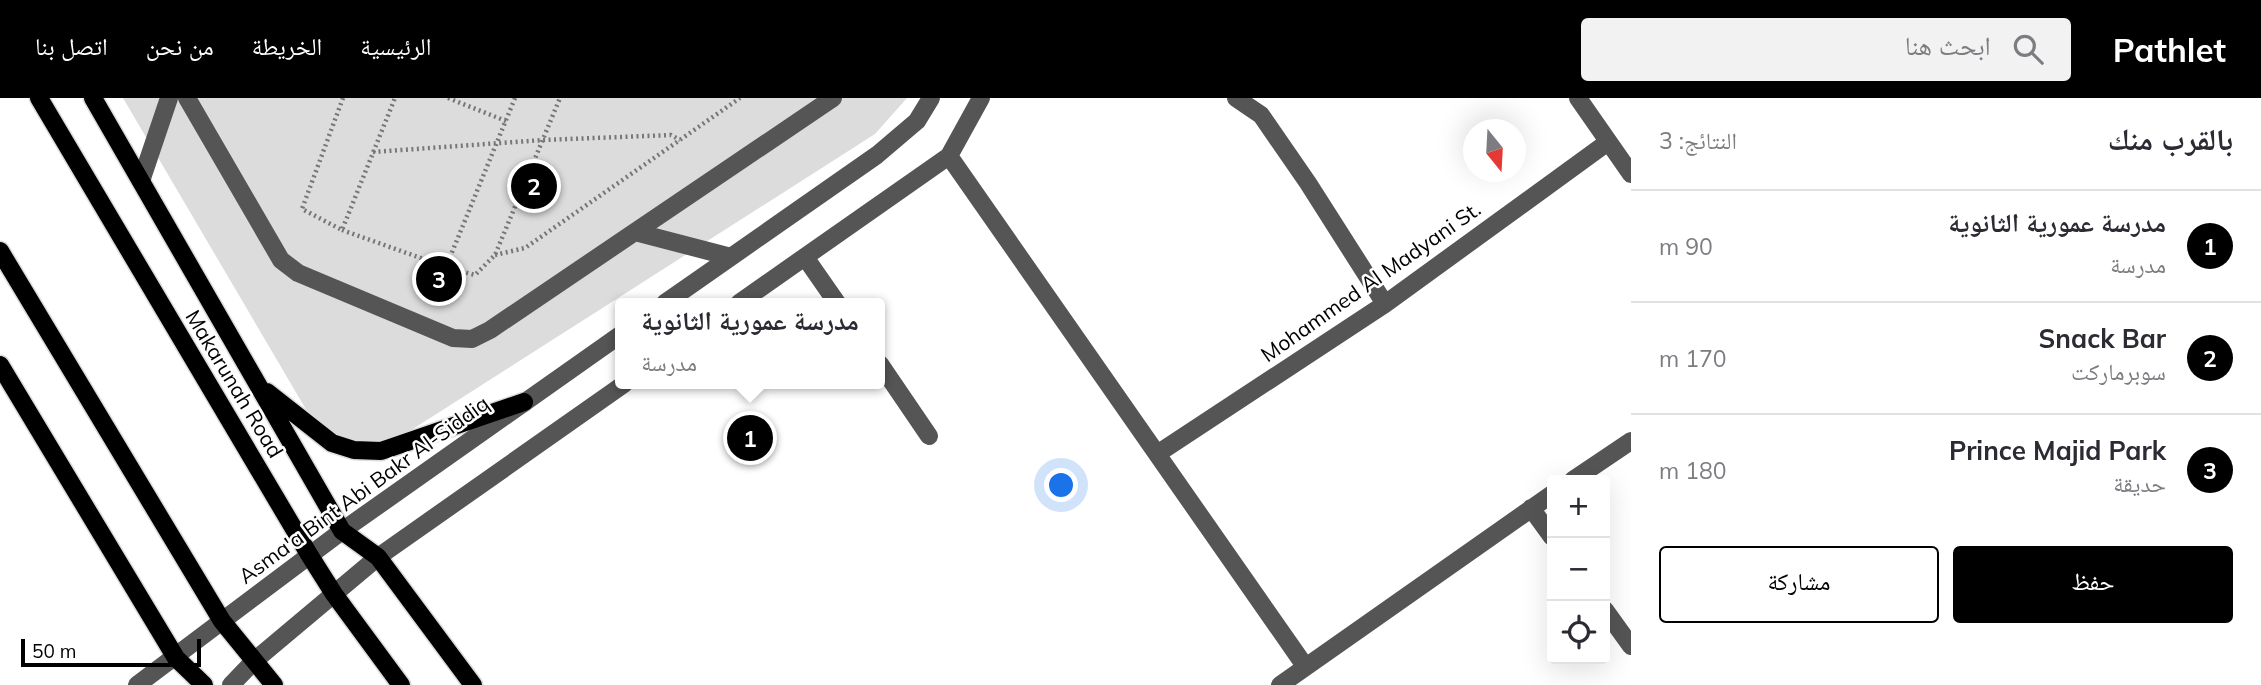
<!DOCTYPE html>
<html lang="ar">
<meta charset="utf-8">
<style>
body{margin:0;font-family:Mulish,"Noto Naskh Arabic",sans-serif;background:#f2f2f3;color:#2b2b33;direction:rtl}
.controls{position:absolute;right:21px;bottom:21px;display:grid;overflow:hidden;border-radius:7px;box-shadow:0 7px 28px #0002}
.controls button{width:63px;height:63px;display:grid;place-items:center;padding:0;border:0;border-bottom:2px solid #e1e1e2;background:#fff;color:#2b2b33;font:35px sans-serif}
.compass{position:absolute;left:1463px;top:21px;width:63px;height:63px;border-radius:50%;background:#fff;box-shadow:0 7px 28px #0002;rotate:162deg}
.scale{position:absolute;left:21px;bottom:18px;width:180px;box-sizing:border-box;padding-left:7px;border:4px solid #000;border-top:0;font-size:19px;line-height:24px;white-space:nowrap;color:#000;-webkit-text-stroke:5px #fff;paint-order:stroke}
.you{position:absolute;left:1062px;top:388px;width:24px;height:24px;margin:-18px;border:5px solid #fff;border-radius:50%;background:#1a73e8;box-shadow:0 0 0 10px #1a73e833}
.badge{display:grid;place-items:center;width:46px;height:46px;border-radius:50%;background:#000;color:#fff;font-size:23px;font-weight:700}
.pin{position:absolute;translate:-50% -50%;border:4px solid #fff;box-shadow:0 2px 7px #0006}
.popup{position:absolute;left:615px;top:200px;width:270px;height:91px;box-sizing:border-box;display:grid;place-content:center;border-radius:7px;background:#fff;filter:drop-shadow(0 2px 5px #0005);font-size:23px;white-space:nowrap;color:#7c7c81}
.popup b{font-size:26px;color:#2b2b33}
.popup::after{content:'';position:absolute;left:50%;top:100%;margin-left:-14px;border:14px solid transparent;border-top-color:#fff}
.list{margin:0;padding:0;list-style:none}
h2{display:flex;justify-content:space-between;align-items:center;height:91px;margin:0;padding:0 28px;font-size:30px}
h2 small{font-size:23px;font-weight:400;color:#7c7c81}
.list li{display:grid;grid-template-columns:46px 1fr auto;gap:21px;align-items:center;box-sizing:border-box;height:112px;padding:0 28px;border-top:2px solid #e1e1e2}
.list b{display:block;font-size:26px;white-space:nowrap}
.list p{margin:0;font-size:23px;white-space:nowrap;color:#7c7c81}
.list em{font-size:23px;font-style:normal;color:#7c7c81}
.actions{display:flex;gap:14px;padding:21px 28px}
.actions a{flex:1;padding:16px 0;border:2px solid #000;border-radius:7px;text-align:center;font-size:24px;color:#000}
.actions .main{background:#000;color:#fff}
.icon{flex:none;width:38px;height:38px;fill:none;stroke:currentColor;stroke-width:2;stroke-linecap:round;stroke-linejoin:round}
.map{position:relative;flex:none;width:1631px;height:587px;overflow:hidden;direction:ltr}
header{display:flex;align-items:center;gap:42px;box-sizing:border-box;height:98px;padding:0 35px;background:#000;color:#fff}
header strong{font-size:33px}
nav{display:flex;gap:38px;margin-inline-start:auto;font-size:24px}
.search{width:490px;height:63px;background:#f2f2f3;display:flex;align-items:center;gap:18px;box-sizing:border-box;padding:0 24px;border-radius:7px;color:#7c7c81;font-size:26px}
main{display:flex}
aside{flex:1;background:#fff}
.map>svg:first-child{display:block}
</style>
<header>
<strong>Pathlet</strong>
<div class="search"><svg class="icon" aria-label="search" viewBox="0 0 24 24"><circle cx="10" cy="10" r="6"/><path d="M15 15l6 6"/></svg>ابحث هنا</div>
<nav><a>الرئيسية</a><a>الخريطة</a><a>من نحن</a><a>اتصل بنا</a></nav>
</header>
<main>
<aside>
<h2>بالقرب منك<small>النتائج: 3</small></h2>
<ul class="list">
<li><span class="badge">1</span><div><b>مدرسة عمورية الثانوية</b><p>مدرسة</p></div><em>90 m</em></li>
<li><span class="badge">2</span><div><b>Snack Bar</b><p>سوبرماركت</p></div><em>170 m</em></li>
<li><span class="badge">3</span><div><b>Prince Majid Park</b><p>حديقة</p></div><em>180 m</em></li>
</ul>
<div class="actions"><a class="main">حفظ</a><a>مشاركة</a></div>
</aside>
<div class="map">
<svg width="1631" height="587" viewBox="0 0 1631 587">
<rect width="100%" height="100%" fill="#fff"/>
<path fill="#dcdcdc" d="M123 0H907L875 36 391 345C356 344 345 343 314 325Z"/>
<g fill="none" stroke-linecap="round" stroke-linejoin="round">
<g stroke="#dbdbdb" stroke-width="21">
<path id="major" d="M39 0 310 458 334 496 401 587
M93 0 342 433 378 459 473 587
M0 153 222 523 274 587
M0 267 176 560 204 587
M267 294 332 345 354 352 381 353 524 304"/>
</g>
<path stroke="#777" stroke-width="4.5" stroke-dasharray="2 3.5" stroke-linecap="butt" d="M343 0 302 111 342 132 395 0
M448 0 506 23
M515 0 446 169 475 177 495 157 560 0
M373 54 543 42 671 37 680 42
M342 132 446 169
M495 157 525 150 740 0"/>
<path stroke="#555" stroke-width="18" d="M187 0 281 162 298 175 453 240 472 241 490 232 833 0
M1236 0 1261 17 1308 85 1385 206
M1578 0 1631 76
M949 58 1305 568
M141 83 169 0
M635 134 731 159
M805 159 837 205
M665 205 877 57 917 23 931 0
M739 205 949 58 981 0
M880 266 929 338
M1157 356 1385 206 1608 44
M1573 382 1631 343
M1531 410 1552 439
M1605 512 1631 548
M137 587 342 433 620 237
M231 587 254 563 378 459 624 286
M1280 587 1552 396"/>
<use href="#major" stroke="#000" stroke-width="18"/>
</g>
<g text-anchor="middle" stroke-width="5" stroke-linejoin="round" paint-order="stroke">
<g font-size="21" fill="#000" stroke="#fff">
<text transform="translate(1371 184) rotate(-35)" y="7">Mohammed Al Madyani St.</text>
<text transform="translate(234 286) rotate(59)" y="7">Makarunah Road</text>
<text transform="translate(364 392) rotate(-36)" y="7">Asma'a Bint Abi Bakr Al-Siddiq</text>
</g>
</g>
</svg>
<div class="controls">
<button>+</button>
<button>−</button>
<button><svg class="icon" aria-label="locate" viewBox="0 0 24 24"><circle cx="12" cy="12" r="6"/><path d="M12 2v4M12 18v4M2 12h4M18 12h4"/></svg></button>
</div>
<svg class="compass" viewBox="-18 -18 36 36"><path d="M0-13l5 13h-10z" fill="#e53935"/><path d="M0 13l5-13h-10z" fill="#7c7c81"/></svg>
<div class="scale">50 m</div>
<div class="you"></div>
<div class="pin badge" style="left:750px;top:340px">1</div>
<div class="popup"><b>مدرسة عمورية الثانوية</b>مدرسة</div>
<div class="pin badge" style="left:534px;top:88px">2</div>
<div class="pin badge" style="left:439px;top:181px">3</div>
</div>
</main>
